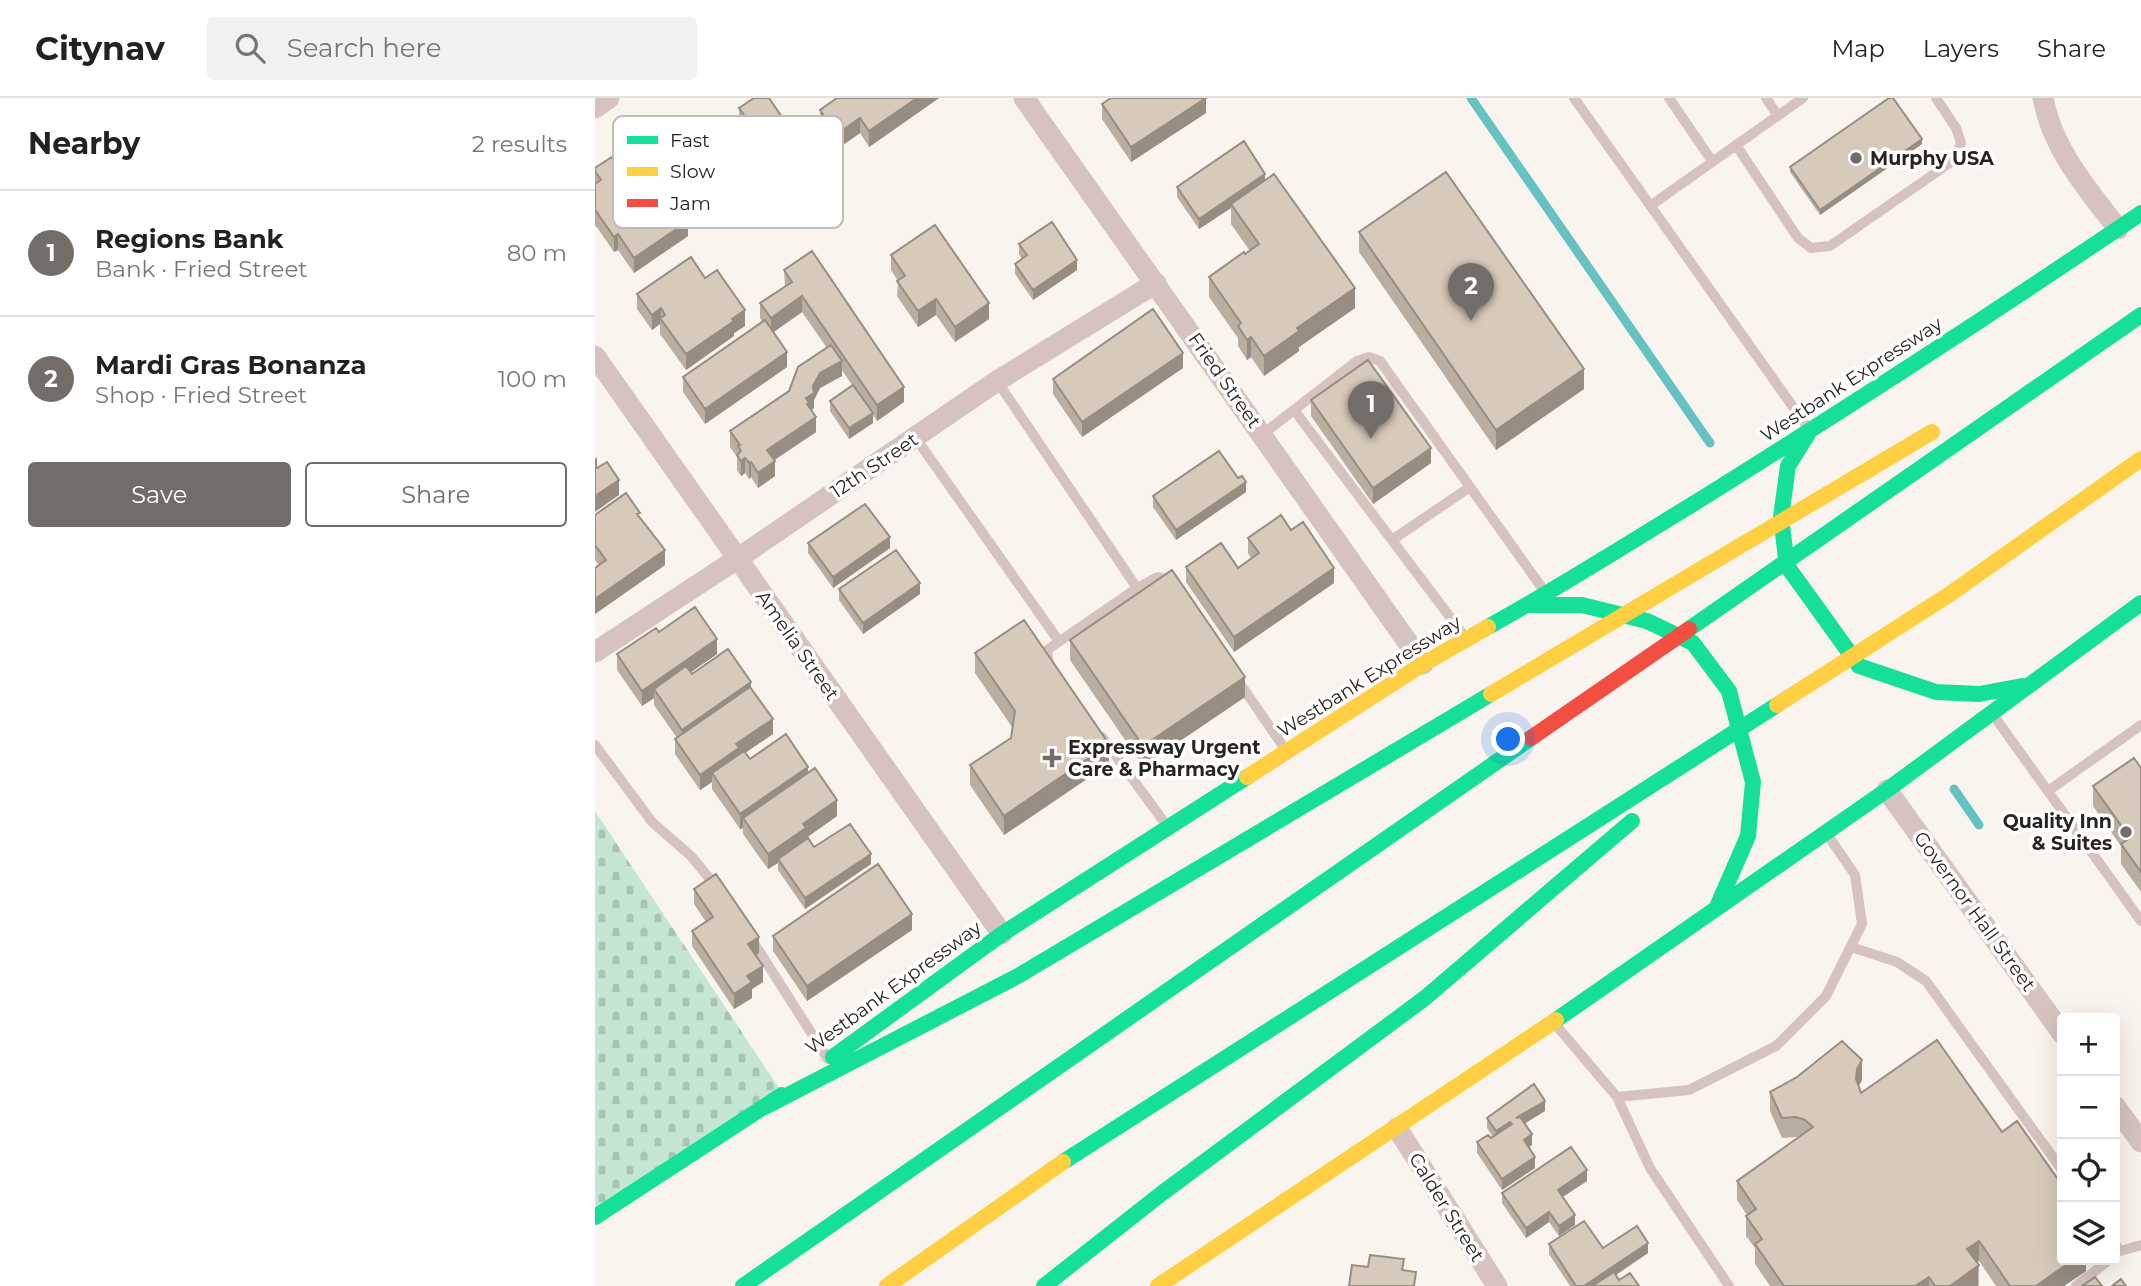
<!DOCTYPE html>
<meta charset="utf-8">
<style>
body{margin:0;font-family:Montserrat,sans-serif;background:#f2f2f2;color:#222}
.controls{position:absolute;right:21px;bottom:21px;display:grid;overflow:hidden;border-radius:7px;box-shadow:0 7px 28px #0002}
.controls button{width:63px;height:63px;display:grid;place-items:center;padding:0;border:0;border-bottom:2px solid #e0e0e0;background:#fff;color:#222;font:35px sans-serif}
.you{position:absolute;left:914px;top:642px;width:24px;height:24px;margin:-18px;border:5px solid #fff;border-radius:50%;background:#1a73e8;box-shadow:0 0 0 10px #1a73e833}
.badge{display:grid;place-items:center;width:46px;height:46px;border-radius:50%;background:#726d68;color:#fff;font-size:23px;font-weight:700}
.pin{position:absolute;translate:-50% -58px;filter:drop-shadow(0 2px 4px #0008)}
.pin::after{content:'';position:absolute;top:37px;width:24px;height:21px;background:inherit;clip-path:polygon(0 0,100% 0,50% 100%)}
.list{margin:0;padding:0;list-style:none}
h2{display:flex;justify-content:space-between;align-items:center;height:91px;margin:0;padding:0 28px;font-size:30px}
h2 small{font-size:23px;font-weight:400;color:#767676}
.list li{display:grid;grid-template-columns:46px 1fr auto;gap:21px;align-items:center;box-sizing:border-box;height:126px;padding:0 28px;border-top:2px solid #e0e0e0}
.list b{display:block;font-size:26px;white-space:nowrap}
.list p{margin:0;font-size:23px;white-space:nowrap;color:#767676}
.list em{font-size:23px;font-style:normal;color:#767676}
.actions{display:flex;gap:14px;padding:21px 28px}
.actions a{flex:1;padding:16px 0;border:2px solid #726d68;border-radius:7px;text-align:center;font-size:24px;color:#726d68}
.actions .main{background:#726d68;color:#fff}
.icon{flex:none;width:38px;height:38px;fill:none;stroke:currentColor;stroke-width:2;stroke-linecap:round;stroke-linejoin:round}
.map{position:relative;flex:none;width:1546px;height:1188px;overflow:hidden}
header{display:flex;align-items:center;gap:42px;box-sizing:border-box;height:98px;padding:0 35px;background:#fff;border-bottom:2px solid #e0e0e0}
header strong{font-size:33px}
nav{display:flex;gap:38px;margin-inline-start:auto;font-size:24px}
.search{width:490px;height:63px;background:#f2f2f2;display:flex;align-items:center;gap:18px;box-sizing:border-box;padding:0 24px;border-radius:7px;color:#767676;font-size:26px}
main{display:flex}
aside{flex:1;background:#fff}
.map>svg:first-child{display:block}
</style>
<header>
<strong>Citynav</strong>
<div class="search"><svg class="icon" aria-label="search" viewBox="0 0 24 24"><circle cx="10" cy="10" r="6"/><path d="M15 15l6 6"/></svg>Search here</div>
<nav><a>Map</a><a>Layers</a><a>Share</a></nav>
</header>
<main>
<aside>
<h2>Nearby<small>2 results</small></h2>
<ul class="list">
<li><span class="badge">1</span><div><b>Regions Bank</b><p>Bank · Fried Street</p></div><em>80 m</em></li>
<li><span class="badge">2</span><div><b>Mardi Gras Bonanza</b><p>Shop · Fried Street</p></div><em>100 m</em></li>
</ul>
<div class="actions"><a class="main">Save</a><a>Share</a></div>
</aside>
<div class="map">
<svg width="1546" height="1188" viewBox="0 0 1546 1188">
<defs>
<pattern id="cemetery-stones" width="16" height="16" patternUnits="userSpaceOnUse" patternTransform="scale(1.75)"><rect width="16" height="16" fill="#c4e6d2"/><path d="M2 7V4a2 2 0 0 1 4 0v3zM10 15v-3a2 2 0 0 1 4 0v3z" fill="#a8c5b4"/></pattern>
</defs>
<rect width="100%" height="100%" fill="#faf4ee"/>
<path fill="url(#cemetery-stones)" d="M0 713 188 996 0 1119Z"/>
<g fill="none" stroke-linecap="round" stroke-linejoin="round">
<path stroke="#65c2c2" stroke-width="9" d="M876 0 1115 345
M1359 691 1384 727"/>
<path stroke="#d6c3c0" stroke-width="10" d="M979 0 1213 330
M1074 0 1117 63
M1171 0 1183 18
M1141 47 1203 140 1216 150 1235 148 1359 62 1366 45 1361 30 1341 0
M1055 108 1208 0
M402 283 542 490
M699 312 870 539
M668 336 762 263 774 259 785 263 950 494
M320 339 463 542
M797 442 875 389
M454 567 452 552 542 490 563 479 574 482 577 487
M644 584 690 651
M1399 618 1546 823
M507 639 572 728
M0 647 57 724 96 758 123 791
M1453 693 1546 627
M157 842 233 961
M1256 849 1302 864 1331 883 1467 1072
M960 926 1022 999 1094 992 1181 948 1231 898 1267 826 1260 777 1232 736
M1022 999 1055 1070 1134 1188
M1520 1146 1525 1153 1546 1147
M1481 1188 1514 1162"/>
<path stroke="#d6c3c0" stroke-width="21" d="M429 0 828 566
M1448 0C1457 51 1492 90 1523 131
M0 10 14 0
M0 258 407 836
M0 554 142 461 402 283 561 185
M1292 692 1467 935
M1520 1008 1546 1044
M802 1030 902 1188"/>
<path stroke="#16e098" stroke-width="16" d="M1213 336 1193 368 1186 419 1192 468 1264 568 1341 594 1384 596 1427 588
M933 507H987L1052 523 1098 545 1134 593 1158 684 1153 738 1122 809
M893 529C967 488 1039 442 1111 398 1258 306 1403 212 1546 115
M1094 531 1546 217
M961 922 1292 692 1546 505
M238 959 407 836 652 679
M170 1009 423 878 896 596
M468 1064 1182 607
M0 1119 187 997
M148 1188 936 640
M449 1188 566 1096 830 900 1037 723"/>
<path stroke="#ffcf43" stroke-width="16" d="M896 596 1337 334
M1182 607 1355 496 1546 361
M652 679 828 566 893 529
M292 1188 468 1064
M563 1188 961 922"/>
<path stroke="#f24e42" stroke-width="16" d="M936 640 1094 531"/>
</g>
<path fill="#baaea0" d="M241 0H344L274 49 265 35 242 51 225 27V12Z
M507 6 611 15 536 64 507 21Z
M144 10 236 69 197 95 144 21Z
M1327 46 1225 117 1195 74V69Z
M0 70 53 116 93 138 39 175 23 152 19 154 1 128 0 129Z
M670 81 760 210 704 249V253L669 278 656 259 652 262 643 248V240L614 199V179L655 153 636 126V110L604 131 582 99V89Z
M764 134 989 291 901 352 764 154Z
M424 146 482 172 438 202 420 176V166L427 161 424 156Z
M296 157 394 221 360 244 341 217 323 229 302 198 303 183 296 172Z
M189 172 309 304 282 323 278 317V325L254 341 235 313V303L257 287 247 272V278L225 290 219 302V310L216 312 221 334 179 362 180 378 163 390 156 379 154 381 150 375 146 378 142 372V359L135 349V333L194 293 232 250 207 214 178 234 192 269 110 326 88 294V279L167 223 165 220V205L190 188Z
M110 180 150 228 139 235V238L91 272 65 236V226L57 232 42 211V196Z
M588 270 487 339 458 296V281Z
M716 302 836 365 778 406 716 318Z
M651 394 581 442 558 409V398Z
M0 417 45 420 70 467 0 516V470L4 467 0 462Z
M696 432 739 485 639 554 591 484V469L643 470 656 460 653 455V440Z
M213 445 295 450 238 490 213 455Z
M244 491 325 496 268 536 244 502Z
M64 534 122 556 96 574 97 576 156 590 178 636 150 655 155 661 213 675 242 718 211 740V742L219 749 276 766 210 811 183 772V765L173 771 148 736V730L145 731 117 691V684L105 692 80 656V641L82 640 59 607V600L47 608 22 572V556Z
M475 542 650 599 548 668 475 562Z
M380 555 514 666 409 737 375 687V667L416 640 417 629 380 575Z
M1546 670V794L1526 766V748L1498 708V688Z
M99 791 164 855 160 857 168 884 157 891V900L139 911 97 848V833L111 824 99 806Z
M317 832 212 903 178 853V838Z
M1267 982 1264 988 1266 995 1467 1162H1493L1491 1163V1173L1469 1188H1401L1384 1163 1382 1164 1384 1187 1383 1188H1175L1160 1166V1150L1151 1138V1118L1152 1117 1142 1102V1083L1203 1039 1187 1040 1175 1013V994Z
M950 1013 930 1025 937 1047 933 1049 940 1070 907 1092 882 1055V1044L898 1039 892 1030V1020Z
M992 1083 967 1099 980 1127 964 1138 954 1124 931 1140 907 1105V1095Z
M954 1146 1008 1150 1053 1155 1021 1177 1024 1182 1044 1188H975L954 1156Z"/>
<path fill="#978d82" d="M322 0H344L274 49V33Z
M611 0V15L536 64V49Z
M265 20V35L242 51V36Z
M1327 41V46L1225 117V112Z
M236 58V69L197 95V85Z
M670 76V86L636 106V110L604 131V121Z
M93 123V138L39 175V160Z
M23 136V152L19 154V139Z
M482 162V172L438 202V192Z
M760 190V210L704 249V253L669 278V258L702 230Z
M207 198V214L176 236V220Z
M341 201V217L323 229V213Z
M394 205V221L360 244V229Z
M66 210 65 226 57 232V217Z
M150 212V228L139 235V238L91 272V256Z
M656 239V259L652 262V242Z
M192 254V269L110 326V311Z
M588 255V270L487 339V324Z
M247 263V278L225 290 219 302V310L214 314 211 300 225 275Z
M989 271V291L901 352V332Z
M309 289V304L282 323V307Z
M278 315V325L254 341V330Z
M221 319V334L172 367V352Z
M836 350V365L778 406V390Z
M2 359V374L0 376V361Z
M150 360V375L146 378V363Z
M180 363V378L163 390V375Z
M156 364V379L154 381V365Z
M24 382V397L0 414V398Z
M651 384V394L581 442V432Z
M295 439V450L238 490V479Z
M70 452V467L0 516V501Z
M739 470V485L639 554V539Z
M325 485V496L268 536V525Z
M122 541V556L63 597 59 591V600L47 608V593Z
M650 579V599L548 668V648Z
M156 584V599L87 647V632Z
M178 621V636L144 659 117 675V684L105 692V677L141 646Z
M514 646V666L409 737V718Z
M213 669V684L148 720V730L145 731V716Z
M242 702V718L211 740V745L183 761V765L173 771V756L208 726Z
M276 756V766L210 811V800Z
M317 816V832L212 903V888Z
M164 839V855L153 862V846Z
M168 868V884L157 891V900L139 911V896L152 878Z
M1267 962V982L1262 991 1261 981 1262 971Z
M950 1003V1013L921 1031V1020Z
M915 1024V1034L901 1044V1033Z
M937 1036V1047L929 1052V1042Z
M940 1059V1070L907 1092V1081Z
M992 1072V1083L963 1102V1092Z
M954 1114V1124L931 1140V1130Z
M980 1117V1127L964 1138V1128Z
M1384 1143V1163L1372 1171V1151Z
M1053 1145V1155L1004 1188H989Z
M1478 1162H1493L1491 1163V1173L1469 1188H1441Z
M1384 1167 1383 1188H1355Z
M1334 1179V1188H1320Z"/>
<path fill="#d8caba" stroke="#978d82" stroke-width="2" d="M159 0H174L202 41 217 30 236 58 197 85 144 10Z
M242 0H322L274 33 265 20 242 36 225 12Z
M516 0H611L536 49 507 6Z
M1294 0H1298L1327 41 1225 112 1195 69Z
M649 43 670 76 604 121 582 89Z
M17 59 53 116 77 100 93 123 39 160 23 136 19 139 1 113H0V86L6 82 0 73V70Z
M851 74 989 271 901 332 764 134Z
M679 76 760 190 702 230 704 233 669 258 656 239 652 242 643 228 646 225 614 179 649 154 650 156 664 146 636 106Z
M457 124 482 162 438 192 420 166 432 157 424 146Z
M340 127 394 205 360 229 341 201 323 213 302 183 310 178 296 157Z
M217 153 309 289 282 307 207 198 176 220 165 205 197 184 189 172Z
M96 159 110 180 122 172 150 212 137 221 139 223 91 256 65 220 70 217 66 210 57 217 42 196Z
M558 211 588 255 487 324 458 281Z
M170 222 192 254 110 311 88 279Z
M236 247 247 263 225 275 218 288 219 295 211 300 214 305 212 306 221 319 172 352 180 363 163 375 156 364 154 365 150 360 146 363 142 357 146 353 143 348 145 347 135 333 194 293 203 269Z
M773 262 836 350 778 390 716 302Z
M258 287 278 315 254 330 235 303Z
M624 353 643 380 647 378 651 384 581 432 558 398Z
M12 364 24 382 0 398V368L2 370Z
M31 395 45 415 42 416 70 452 0 501V470L11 462 0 447V417Z
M270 406 295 439 238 479 213 445Z
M686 417 696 432 708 424 739 470 639 539 591 469 626 445 643 470 664 455 653 440Z
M301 452 325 485 268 525 244 491Z
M577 472 650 579 548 648 475 542Z
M100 509 122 541 47 593 22 556 61 530 64 534Z
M429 522 514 646 409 718 375 667 416 640 420 613 380 555Z
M133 551 156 584 87 632 59 591 91 568 97 576Z
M155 589 178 621 141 646 144 650 105 677 80 641Z
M191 636 213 669 145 716 117 675 149 653 155 661Z
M1539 660 1546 670V774L1526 746 1535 740 1498 688Z
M220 670 242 702 208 726 211 730 173 756 148 720Z
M255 726 276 756 210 800 183 761 213 740 219 749Z
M283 766 317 816 212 888 178 838Z
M121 776 164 839 153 846 168 868 152 878 157 884 139 896 97 833 118 819 99 791Z
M1342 942 1407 1034 1422 1023 1467 1087V1162H1478L1441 1188H1415L1384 1143 1372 1151 1384 1167 1355 1188H1340L1334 1179 1320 1188H1189L1160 1146 1167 1141 1151 1118 1161 1111 1142 1083 1218 1029 1210 1022 1201 1019 1187 1020 1175 994 1202 979 1247 943 1267 962 1262 971 1261 981 1266 995Z
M939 986 950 1003 921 1020 925 1019 937 1036 929 1042 940 1059 907 1081 882 1044 893 1037 896 1040 917 1026 915 1024 901 1033 892 1020Z
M976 1049 992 1072 963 1092 980 1117 964 1128 954 1114 931 1130 907 1095Z
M989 1123 1008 1150 1042 1128 1053 1145 989 1188H981L954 1146Z
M775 1157 809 1161 807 1172 821 1174 819 1188H754L757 1167 773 1169Z
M1019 1174 1024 1182 1035 1175 1044 1188H997Z
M1500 1179 1507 1188H1487Z
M1526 1181 1531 1188H1517Z"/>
<g fill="#726d68" stroke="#fff" stroke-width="2.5">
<circle cx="1261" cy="60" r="7"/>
<path d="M453.5 649.5h7v7h7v7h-7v7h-7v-7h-7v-7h7z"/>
<circle cx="1531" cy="734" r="7"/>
</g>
<g text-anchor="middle" stroke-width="7" stroke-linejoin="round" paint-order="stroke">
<g font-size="19" font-weight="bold" fill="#282420" stroke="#fff" text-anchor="start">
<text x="1275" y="67">Murphy USA</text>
<text x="473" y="656">Expressway Urgent<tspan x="473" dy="22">Care &amp; Pharmacy</tspan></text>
<text x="1517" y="730" text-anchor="end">Quality Inn<tspan x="1517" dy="22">&amp; Suites</tspan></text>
</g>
<g font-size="19" fill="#282420" stroke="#fff">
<text transform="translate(1256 281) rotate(-33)" y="7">Westbank Expressway</text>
<text transform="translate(630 282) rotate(55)" y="7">Fried Street</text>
<text transform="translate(279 367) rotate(-34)" y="7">12th Street</text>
<text transform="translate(203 547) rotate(55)" y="7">Amelia Street</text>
<text transform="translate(774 578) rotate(-32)" y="7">Westbank Expressway</text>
<text transform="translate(1380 813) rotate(54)" y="7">Governor Hall Street</text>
<text transform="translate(298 889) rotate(-36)" y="7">Westbank Expressway</text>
<text transform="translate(852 1109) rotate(58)" y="7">Calder Street</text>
</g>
</g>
<rect x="18" y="18" width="230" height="112" rx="10" fill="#fff" stroke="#bebdbc" stroke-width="2"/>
<rect x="32" y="38" width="31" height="8" fill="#16e098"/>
<rect x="32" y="69" width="31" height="9" fill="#ffcf43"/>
<rect x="32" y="101" width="31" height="8" fill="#f24e42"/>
<g font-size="19" fill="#282420">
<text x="75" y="49">Fast</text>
<text x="75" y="80">Slow</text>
<text x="75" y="112">Jam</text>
</g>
</svg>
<div class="controls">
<button>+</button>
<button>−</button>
<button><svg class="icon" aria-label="locate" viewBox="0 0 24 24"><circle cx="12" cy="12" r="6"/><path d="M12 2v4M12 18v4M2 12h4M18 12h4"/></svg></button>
<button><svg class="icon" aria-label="layers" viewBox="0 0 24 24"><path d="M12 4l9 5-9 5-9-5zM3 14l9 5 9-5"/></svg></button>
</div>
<div class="you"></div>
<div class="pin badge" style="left:776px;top:341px">1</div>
<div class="pin badge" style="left:876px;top:223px">2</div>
</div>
</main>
